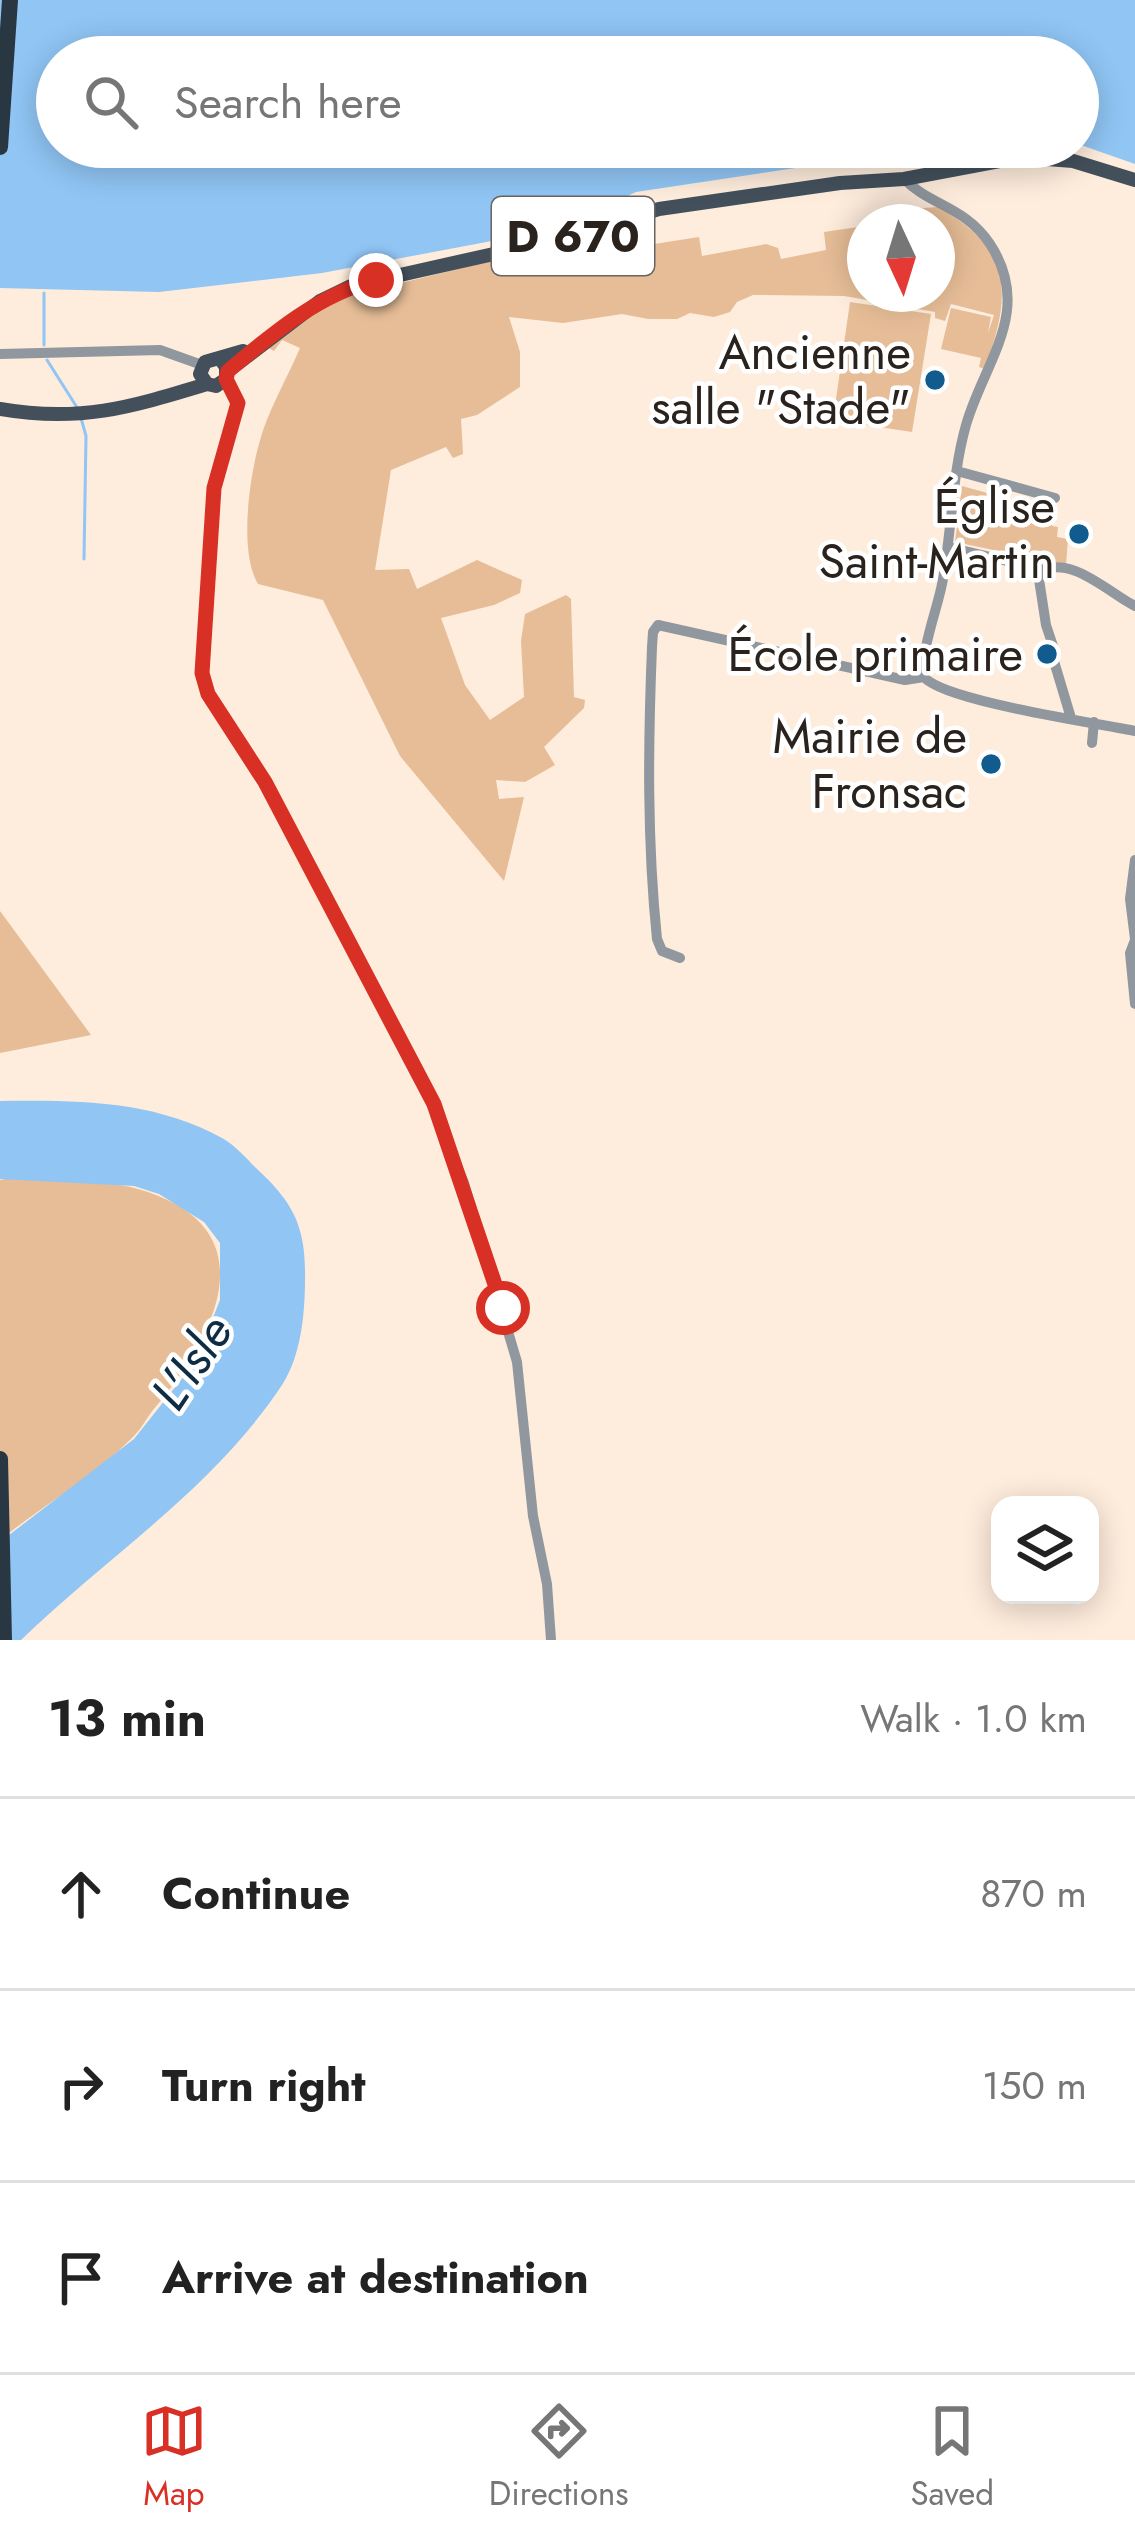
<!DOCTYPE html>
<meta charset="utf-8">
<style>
body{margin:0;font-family:Jost,sans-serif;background:#f2f2f2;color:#222}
.controls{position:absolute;right:36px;bottom:36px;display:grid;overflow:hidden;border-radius:24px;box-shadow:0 6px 30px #0003}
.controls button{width:108px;height:108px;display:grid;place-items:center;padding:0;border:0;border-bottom:3px solid #e0e0e0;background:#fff;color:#222;font:60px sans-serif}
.compass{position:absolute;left:847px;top:204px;width:108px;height:108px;border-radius:50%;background:#fff;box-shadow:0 6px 30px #0003;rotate:176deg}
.stop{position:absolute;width:36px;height:36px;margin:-27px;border:9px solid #d93025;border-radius:50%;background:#fff}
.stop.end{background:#d93025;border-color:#fff;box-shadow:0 3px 12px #0008}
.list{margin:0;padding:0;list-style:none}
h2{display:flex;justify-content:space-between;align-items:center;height:156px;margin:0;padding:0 48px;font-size:51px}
h2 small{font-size:39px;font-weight:400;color:#767676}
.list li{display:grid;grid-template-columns:78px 1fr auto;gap:36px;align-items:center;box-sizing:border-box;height:192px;padding:0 48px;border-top:3px solid #e0e0e0}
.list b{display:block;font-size:45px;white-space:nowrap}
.list em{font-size:39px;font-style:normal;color:#767676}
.icon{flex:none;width:66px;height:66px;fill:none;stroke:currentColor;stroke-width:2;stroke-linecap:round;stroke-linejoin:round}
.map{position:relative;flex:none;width:1135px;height:1640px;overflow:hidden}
.search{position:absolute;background:#fff;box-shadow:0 6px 30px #0003;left:36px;right:36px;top:36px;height:132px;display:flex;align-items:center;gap:30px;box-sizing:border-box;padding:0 42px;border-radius:66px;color:#767676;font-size:45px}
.sheet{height:732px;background:#fff}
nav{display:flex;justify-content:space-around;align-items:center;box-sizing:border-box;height:168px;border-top:3px solid #e0e0e0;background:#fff;font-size:33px;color:#767676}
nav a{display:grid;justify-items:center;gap:6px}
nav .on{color:#d93025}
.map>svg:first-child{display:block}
</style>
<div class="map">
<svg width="1135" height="1640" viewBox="0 0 1135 1640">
<rect width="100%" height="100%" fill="#feecdc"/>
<path fill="#e6bd97" d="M938 207C1015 251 1011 294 985 369L979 367 981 358 941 349 951 308 991 317 988 333 994 315 951 304 945 321 935 318V312L844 296 753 295 737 302 730 312 714 317 690 313 677 319H648L622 314 563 323 509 317 520 352V387L477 415 461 419 463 454 453 458 446 447 391 470 375 570 409 569 417 589 477 560 522 580 520 593 494 605 441 618 465 685 490 720 524 697 521 641 525 614 566 595 571 599 574 697 585 700 584 708 544 747 555 765 525 782 496 780 499 799 524 797 504 881 400 756 323 600 258 584C239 552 249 480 259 444 267 412 287 379 300 348L282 340 274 351 267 347 332 300 560 244 569 264 619 246 615 228 641 221 648 245 699 237 702 256 766 244 778 248 781 259 826 250 824 232 865 226V294H937V222H888L923 208Z
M850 302 931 314 912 432 833 420Z
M962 486 1053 511 1052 526 1058 527 1057 537 1068 539 1066 565 955 542Z
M0 911 91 1035 0 1053Z
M10 1178C51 1181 99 1178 138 1189 271 1227 217 1335 153 1410 146 1419 140 1431 131 1439 93 1477 42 1506 0 1540V1180Z"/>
<path fill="#90c5f4" d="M0 0H1135V164L1078 144V57H57V147H991L904 163 842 161 636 192 593 212 497 240 322 273 159 292 0 288Z
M0 1101C75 1100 154 1100 222 1138 235 1145 246 1158 256 1168 294 1203 306 1227 305 1279 305 1314 301 1356 282 1385 214 1488 108 1556 21 1640H0V1542L134 1439 196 1361 220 1300V1243L204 1222 159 1194 134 1186 0 1179Z"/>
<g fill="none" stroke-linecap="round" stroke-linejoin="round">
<path stroke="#90c5f4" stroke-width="3" d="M44 345V293
M47 360 78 409
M81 418 86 436 84 559"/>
<path stroke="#90979e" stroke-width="10" d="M904 179C929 205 966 207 990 244 1034 311 984 362 966 425 952 474 952 528 943 579 938 609 921 646 924 677
M0 354 160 350 202 365
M226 379 237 403 214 488 201 657 208 694 265 782 416 1066 464 1183 517 1362 533 1516 547 1584 551 1640
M957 471 1055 498
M948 547 1041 569
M924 677C944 701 1096 723 1135 731
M1071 718 1053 658 1054 649 1046 625 1038 573C1068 552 1109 593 1135 606
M1092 743 1094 722
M1135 860 1130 899 1135 939
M1135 940 1130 953 1135 1004
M680 958 662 951 657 939C647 841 648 745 652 647L653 632 658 625 905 680 924 677"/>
<path stroke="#43505b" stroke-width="14" d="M221 360 226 367V379L216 386 207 384 200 374 205 362 243 351
M228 371 320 301 351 286 556 240 659 209 840 183 904 179 1021 157 1073 161 1135 180
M0 409C80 423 131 407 207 384"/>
<path stroke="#293743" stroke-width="16" d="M0 147 10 0
M0 1459 4 1640"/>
</g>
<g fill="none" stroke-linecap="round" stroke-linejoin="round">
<path stroke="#d93025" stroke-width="15" d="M376 280C319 294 272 334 228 371L226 379 238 403 214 488 202 673 208 694 265 782 434 1104 503 1308"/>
</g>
<g fill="#115b8f" stroke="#fff" stroke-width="4.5">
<circle cx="935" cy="380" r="12"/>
<circle cx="1079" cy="534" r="12"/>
<circle cx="1047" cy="654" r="12"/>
<circle cx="991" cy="764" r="12"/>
</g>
<g text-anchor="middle" stroke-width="9" stroke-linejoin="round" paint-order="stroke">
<rect fill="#fff" stroke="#696461" stroke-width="3" x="492" y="197" width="162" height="78" rx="9"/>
<g font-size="45" font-weight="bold" fill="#29221d">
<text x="573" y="252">D 670</text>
</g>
<g font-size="48" fill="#29221d" stroke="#fff" text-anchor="end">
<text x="911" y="369">Ancienne<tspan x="911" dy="55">salle "Stade"</tspan></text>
<text x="1055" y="523">Église<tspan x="1055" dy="55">Saint-Martin</tspan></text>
<text x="1023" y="671">École primaire</text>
<text x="967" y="753">Mairie de<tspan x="967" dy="55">Fronsac</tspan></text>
</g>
<g font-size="51" font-style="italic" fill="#0e2c43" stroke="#fff">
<text transform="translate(191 1362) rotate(-56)" y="18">L'Isle</text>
</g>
</g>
</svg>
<div class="controls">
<button><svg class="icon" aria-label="layers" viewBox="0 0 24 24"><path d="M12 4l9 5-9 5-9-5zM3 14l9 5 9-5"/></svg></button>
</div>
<svg class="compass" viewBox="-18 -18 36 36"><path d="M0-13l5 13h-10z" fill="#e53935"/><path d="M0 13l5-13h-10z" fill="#767676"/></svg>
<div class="stop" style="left:503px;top:1308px"></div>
<div class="stop end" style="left:376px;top:280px"></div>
<div class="search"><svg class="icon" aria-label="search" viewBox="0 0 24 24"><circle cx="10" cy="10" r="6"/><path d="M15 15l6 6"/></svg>Search here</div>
</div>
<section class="sheet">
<h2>13 min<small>Walk · 1.0 km</small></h2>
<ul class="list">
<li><svg class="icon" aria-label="ahead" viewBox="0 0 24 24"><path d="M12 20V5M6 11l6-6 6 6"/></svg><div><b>Continue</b></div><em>870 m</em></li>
<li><svg class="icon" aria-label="right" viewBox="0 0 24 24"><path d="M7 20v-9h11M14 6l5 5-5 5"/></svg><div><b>Turn right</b></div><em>150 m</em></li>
<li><svg class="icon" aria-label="arrive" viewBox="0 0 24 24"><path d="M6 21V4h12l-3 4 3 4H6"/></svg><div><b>Arrive at destination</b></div></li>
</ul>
</section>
<nav>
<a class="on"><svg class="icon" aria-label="map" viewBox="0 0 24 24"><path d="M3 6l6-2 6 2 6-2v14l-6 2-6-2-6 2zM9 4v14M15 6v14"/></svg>Map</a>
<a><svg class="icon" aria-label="directions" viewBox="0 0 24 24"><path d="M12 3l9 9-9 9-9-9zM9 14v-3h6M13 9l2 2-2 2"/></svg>Directions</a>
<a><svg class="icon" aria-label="saved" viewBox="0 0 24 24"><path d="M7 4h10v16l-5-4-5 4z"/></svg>Saved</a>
</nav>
